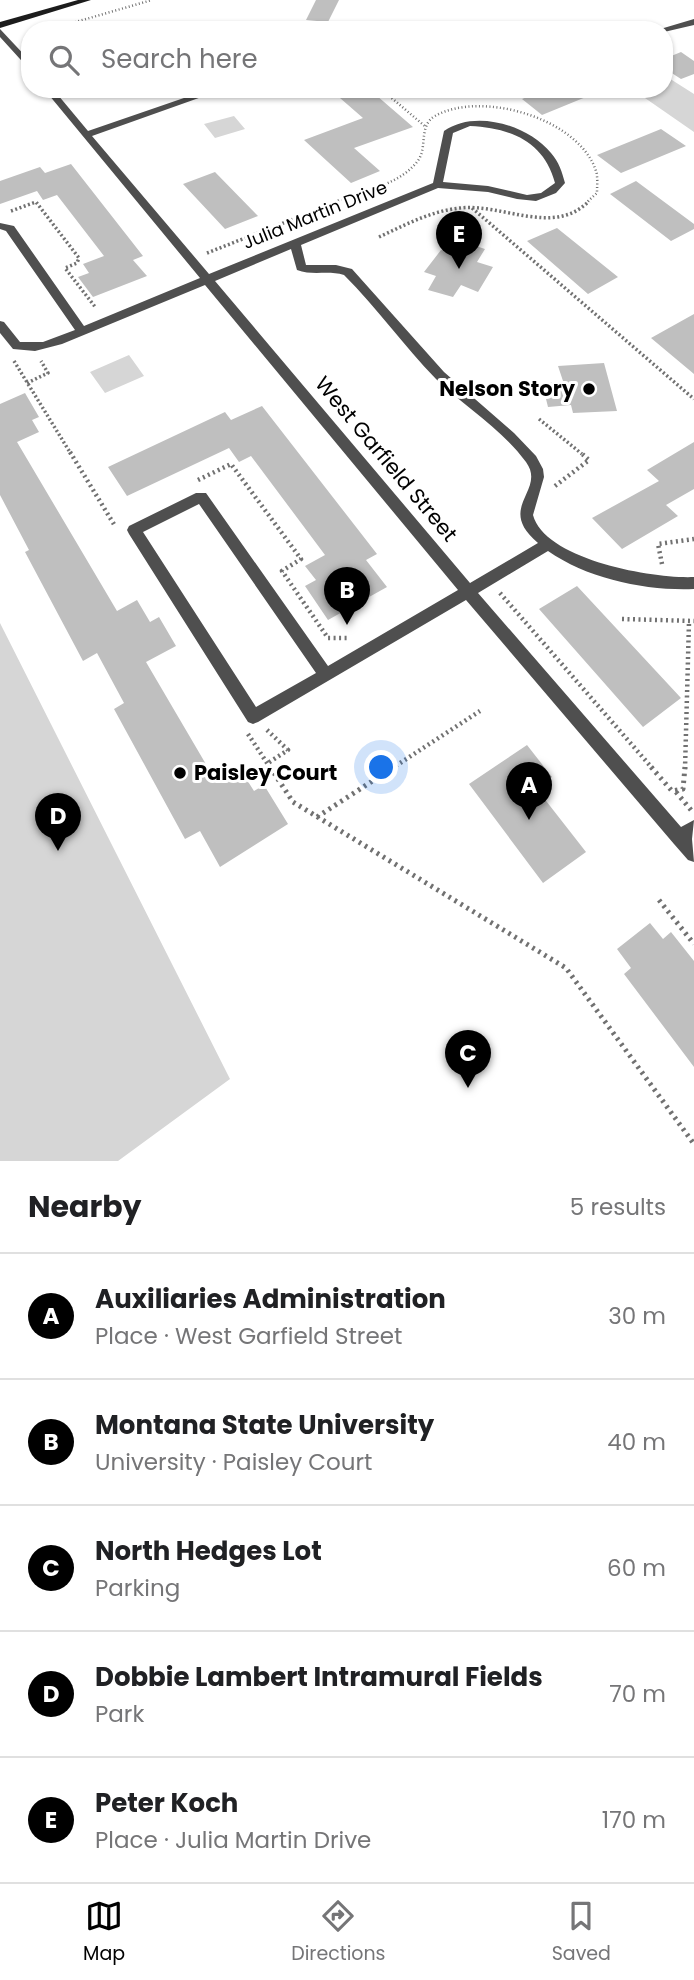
<!DOCTYPE html>
<meta charset="utf-8">
<style>
body{margin:0;font-family:Poppins,sans-serif;background:#f6f6f6;color:#202124}
.you{position:absolute;left:382px;top:768px;width:24px;height:24px;margin:-18px;border:5px solid #fff;border-radius:50%;background:#1a73e8;box-shadow:0 0 0 10px #1a73e833}
.badge{display:grid;place-items:center;width:46px;height:46px;border-radius:50%;background:#000;color:#fff;font-size:23px;font-weight:700}
.pin{position:absolute;translate:-50% -58px;filter:drop-shadow(0 2px 4px #0008)}
.pin::after{content:'';position:absolute;top:37px;width:24px;height:21px;background:inherit;clip-path:polygon(0 0,100% 0,50% 100%)}
.list{margin:0;padding:0;list-style:none}
h2{display:flex;justify-content:space-between;align-items:center;height:91px;margin:0;padding:0 28px;font-size:30px}
h2 small{font-size:23px;font-weight:400;color:#757577}
.list li{display:grid;grid-template-columns:46px 1fr auto;gap:21px;align-items:center;box-sizing:border-box;height:126px;padding:0 28px;border-top:2px solid #e0e0e0}
.list b{display:block;font-size:26px;white-space:nowrap}
.list p{margin:0;font-size:23px;white-space:nowrap;color:#757577}
.list em{font-size:23px;font-style:normal;color:#757577}
.icon{flex:none;width:38px;height:38px;fill:none;stroke:currentColor;stroke-width:2;stroke-linecap:round;stroke-linejoin:round}
.map{position:relative;flex:none;width:694px;height:1161px;overflow:hidden}
.search{position:absolute;background:#fff;box-shadow:0 2px 5px #0004;left:21px;right:21px;top:21px;height:77px;display:flex;align-items:center;gap:18px;box-sizing:border-box;padding:0 24px;border-radius:28px;color:#757577;font-size:26px}
.sheet{height:721px;background:#fff}
nav{display:flex;justify-content:space-around;align-items:center;box-sizing:border-box;height:98px;border-top:2px solid #e0e0e0;background:#fff;font-size:19px;color:#757577}
nav a{display:grid;justify-items:center;gap:4px}
nav .on{color:#000}
.map>svg:first-child{display:block}
</style>
<div class="map">
<svg width="694" height="1161" viewBox="0 0 694 1161">
<rect width="100%" height="100%" fill="#fff"/>
<path fill="#d6d6d6" d="M664 75 694 94V132L632 89H664Z
M234 116 245 129 215 138 204 124Z
M129 355 144 376 105 393 90 372Z
M0 623 230 1079 118 1161H0Z"/>
<path fill="#bfbfbf" d="M316 0H339L328 22 306 20Z
M681 52 694 61V74L681 79 664 68V59Z
M364 89H369L413 127 354 148 380 171 351 183 304 140 363 118 340 98Z
M547 89H603V90L542 115 522 99Z
M661 129 686 146 621 173 597 155Z
M71 164 143 256 133 260 147 276 93 297 78 277 89 273 83 264 104 256 57 195 43 200 37 191 0 204V181L40 167 45 173Z
M215 172 258 216 225 229 183 184Z
M636 181 694 224V229L671 241 610 194Z
M557 228 618 277 588 294 527 241Z
M467 243 485 249 477 262 493 267 478 292 461 285 453 297 428 290 436 276 424 272 441 250 456 254Z
M694 314V374L651 338Z
M604 363 617 411 573 413 571 405 548 407 542 383 563 381 558 366Z
M25 393 39 417 32 420 39 432 17 442 117 611 137 600 150 622 159 617 176 646 146 662 217 783 240 769 254 791 264 785 288 824 220 867 200 831 185 839 114 709 124 703 97 653 83 661 25 552 29 550 0 495V404Z
M262 406 377 554 366 560 387 587 328 620 305 586 316 580 305 566 325 555 251 456 239 462 229 448 127 496 108 467 225 412 231 420Z
M694 442V489L666 505 678 516 622 549 592 518 659 481 647 470Z
M577 586 681 698 643 727 539 609Z
M527 745 552 777 536 788 586 852 543 883 469 784Z
M650 923 663 939 671 932 694 961V1067L624 974 631 968 617 949Z"/>
<g fill="none" stroke-linecap="round" stroke-linejoin="round">
<path stroke="#717171" stroke-width="2.5" stroke-dasharray="1 2.5" stroke-linecap="butt" d="M48 30 152 0
M381 89 426 127
M335 202C361 192 403 184 419 159 427 146 419 125 435 116 481 90 579 118 596 171 598 177 597 186 597 193L587 202"/>
<path stroke="#717171" stroke-width="3.5" stroke-dasharray="2 2.5" stroke-linecap="butt" d="M472 208 694 399
M11 211 36 202 79 258 77 263 65 268 96 308
M379 237C405 225 431 211 460 208 502 203 554 237 589 201
M207 253 339 201
M14 361 71 454
M27 383 48 373 41 361
M539 419 582 454"/>
<path stroke="#717171" stroke-width="4.5" stroke-dasharray="2 3.5" stroke-linecap="butt" d="M70 452 115 526
M198 480 231 464 301 559 282 571 328 638H347
M555 486 589 460 580 452
M662 564 658 544 694 539
M500 593 653 769
M622 619 694 621
M267 730 288 750 268 763
M248 734 271 769
M391 769 480 711
M685 769 689 622"/>
<path stroke="#717171" stroke-width="5" stroke-dasharray="2.5 4.5" stroke-linecap="butt" d="M270 767 293 802 566 968 694 1144
M651 767 672 791 683 789 685 767
M676 792 691 810
M317 817 394 767
M659 900 694 944"/>
<path fill="#4f4f4f" fill-rule="evenodd" d="M694 19V25L664 32V30H657Z
M0 29 30 61V70L0 37Z
M44 89H53L88 131 210 89H224L92 136 209 274 433 183 444 131C475 109 528 125 551 153 559 162 562 172 565 183L556 193 536 201 517 199 488 192 438 188 301 245 306 265H336L352 269 444 372 514 433 536 456 543 469 544 477 533 515C545 560 654 579 694 577V589C646 591 588 579 548 551L478 593 681 827 694 820 692 839 694 862 688 860 674 844 466 600 258 722 253 724 248 722 129 534 127 530 129 526 196 493H206L328 666 458 590 205 285 62 344 35 351 13 349 0 333V321L4 322 20 342H43L75 330 6 231 0 229V223L14 226 84 326 200 278ZM470 126C510 128 544 141 555 183L541 193 527 195 488 186 443 182 453 133ZM291 249 297 270C313 276 328 270 344 275 377 308 404 346 436 379 465 407 502 429 526 462 547 491 495 507 538 543L470 583 215 281ZM199 504 316 673 256 707 143 532Z"/>
<path fill="#1c1c1c" fill-rule="evenodd" d="M78 0H91L0 28V22Z"/>
</g>
<g fill="#000" stroke="#fff" stroke-width="2.5">
<circle cx="589" cy="389" r="7"/>
<circle cx="180" cy="773" r="7"/>
</g>
<g text-anchor="middle" stroke-width="6" stroke-linejoin="round" paint-order="stroke">
<g font-size="18" fill="#000" stroke="#fff">
<text transform="translate(315 215) rotate(-22)" y="6">Julia Martin Drive</text>
</g>
<g font-size="21" font-weight="bold" fill="#000" stroke="#fff" text-anchor="end">
<text x="575" y="396">Nelson Story</text>
<text x="194" y="780" text-anchor="start">Paisley Court</text>
</g>
<g font-size="21" fill="#000" stroke="#fff">
<text transform="translate(386 459) rotate(50)" y="7">West Garfield Street</text>
</g>
</g>
</svg>
<div class="you"></div>
<div class="pin badge" style="left:529px;top:820px">A</div>
<div class="pin badge" style="left:347px;top:625px">B</div>
<div class="pin badge" style="left:468px;top:1088px">C</div>
<div class="pin badge" style="left:58px;top:851px">D</div>
<div class="pin badge" style="left:459px;top:269px">E</div>
<div class="search"><svg class="icon" aria-label="search" viewBox="0 0 24 24"><circle cx="10" cy="10" r="6"/><path d="M15 15l6 6"/></svg>Search here</div>
</div>
<section class="sheet">
<h2>Nearby<small>5 results</small></h2>
<ul class="list">
<li><span class="badge">A</span><div><b>Auxiliaries Administration</b><p>Place · West Garfield Street</p></div><em>30 m</em></li>
<li><span class="badge">B</span><div><b>Montana State University</b><p>University · Paisley Court</p></div><em>40 m</em></li>
<li><span class="badge">C</span><div><b>North Hedges Lot</b><p>Parking</p></div><em>60 m</em></li>
<li><span class="badge">D</span><div><b>Dobbie Lambert Intramural Fields</b><p>Park</p></div><em>70 m</em></li>
<li><span class="badge">E</span><div><b>Peter Koch</b><p>Place · Julia Martin Drive</p></div><em>170 m</em></li>
</ul>
</section>
<nav>
<a class="on"><svg class="icon" aria-label="map" viewBox="0 0 24 24"><path d="M3 6l6-2 6 2 6-2v14l-6 2-6-2-6 2zM9 4v14M15 6v14"/></svg>Map</a>
<a><svg class="icon" aria-label="directions" viewBox="0 0 24 24"><path d="M12 3l9 9-9 9-9-9zM9 14v-3h6M13 9l2 2-2 2"/></svg>Directions</a>
<a><svg class="icon" aria-label="saved" viewBox="0 0 24 24"><path d="M7 4h10v16l-5-4-5 4z"/></svg>Saved</a>
</nav>
